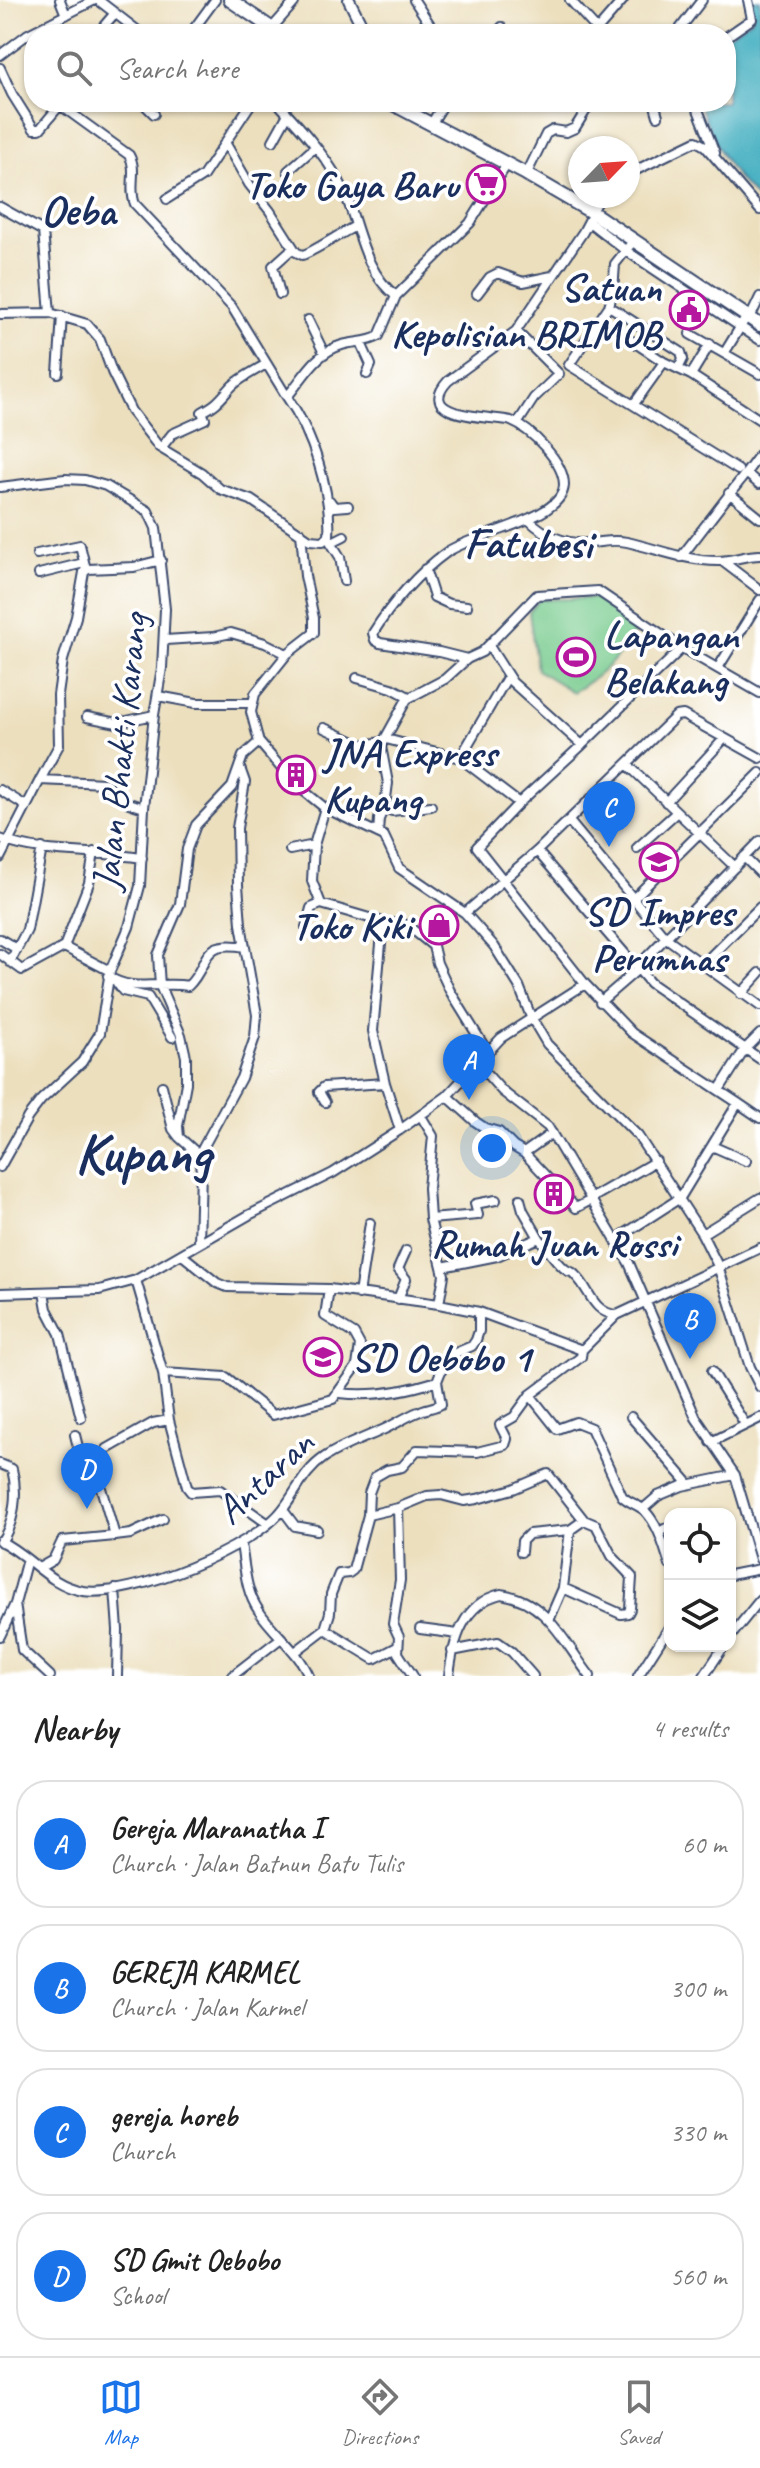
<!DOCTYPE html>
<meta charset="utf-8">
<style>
body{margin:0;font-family:Caveat,sans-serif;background:#f2f2f2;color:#222}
.controls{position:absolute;right:24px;bottom:24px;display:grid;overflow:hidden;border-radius:16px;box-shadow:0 2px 6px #0004}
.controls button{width:72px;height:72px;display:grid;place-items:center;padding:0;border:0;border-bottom:2px solid #e0e0e0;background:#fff;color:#222;font:40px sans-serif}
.compass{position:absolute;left:568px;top:136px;width:72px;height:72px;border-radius:50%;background:#fff;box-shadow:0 2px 6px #0004;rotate:65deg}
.you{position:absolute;left:492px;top:1148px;width:28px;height:28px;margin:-20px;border:6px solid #fff;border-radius:50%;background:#1a73e8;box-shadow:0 0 0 12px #1a73e833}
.badge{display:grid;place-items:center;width:52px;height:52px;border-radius:50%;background:#1a73e8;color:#fff;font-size:26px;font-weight:700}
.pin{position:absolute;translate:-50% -66px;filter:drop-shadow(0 2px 4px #0008)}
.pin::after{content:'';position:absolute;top:42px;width:28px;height:24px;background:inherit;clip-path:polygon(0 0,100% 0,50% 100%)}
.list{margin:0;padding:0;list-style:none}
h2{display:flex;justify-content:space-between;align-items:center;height:104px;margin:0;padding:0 32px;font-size:34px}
h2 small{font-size:26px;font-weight:400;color:#767676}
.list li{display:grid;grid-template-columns:52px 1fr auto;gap:24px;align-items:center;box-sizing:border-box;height:128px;margin:0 16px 16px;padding:0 16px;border:2px solid #e0e0e0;border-radius:32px}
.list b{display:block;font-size:30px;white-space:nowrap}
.list p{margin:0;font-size:26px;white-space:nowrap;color:#767676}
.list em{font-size:26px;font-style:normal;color:#767676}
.icon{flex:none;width:44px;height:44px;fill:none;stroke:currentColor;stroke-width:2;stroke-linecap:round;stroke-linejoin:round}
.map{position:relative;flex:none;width:760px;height:1676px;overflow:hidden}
.search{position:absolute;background:#fff;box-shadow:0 2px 6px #0004;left:24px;right:24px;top:24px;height:88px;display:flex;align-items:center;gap:20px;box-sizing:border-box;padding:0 28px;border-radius:32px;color:#767676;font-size:30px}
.sheet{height:680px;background:#fff}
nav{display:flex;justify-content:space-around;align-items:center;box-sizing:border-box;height:112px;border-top:2px solid #e0e0e0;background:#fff;font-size:22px;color:#767676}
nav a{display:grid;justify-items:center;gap:4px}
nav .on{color:#1a73e8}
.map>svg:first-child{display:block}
</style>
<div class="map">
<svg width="760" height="1676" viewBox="0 0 760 1676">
<rect width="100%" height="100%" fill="#fff"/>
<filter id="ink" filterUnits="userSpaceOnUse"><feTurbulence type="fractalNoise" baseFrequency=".0125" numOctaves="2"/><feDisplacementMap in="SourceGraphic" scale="16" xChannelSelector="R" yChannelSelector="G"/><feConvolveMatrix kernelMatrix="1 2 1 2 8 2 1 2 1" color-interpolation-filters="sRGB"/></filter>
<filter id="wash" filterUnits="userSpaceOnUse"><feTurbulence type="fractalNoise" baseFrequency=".006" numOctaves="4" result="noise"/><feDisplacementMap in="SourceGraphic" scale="32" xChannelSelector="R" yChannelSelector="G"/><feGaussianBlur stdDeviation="1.8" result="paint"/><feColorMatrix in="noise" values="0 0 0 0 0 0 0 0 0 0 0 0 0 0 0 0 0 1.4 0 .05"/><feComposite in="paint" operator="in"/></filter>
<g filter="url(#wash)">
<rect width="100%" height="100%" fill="#ecdfbd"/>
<path fill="#77cb8d" stroke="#497d76" stroke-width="2" d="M597 598 637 628C622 656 601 676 573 692L537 670 529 612 539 600Z"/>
<path fill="#42aec0" stroke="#2e6e8f" stroke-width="2" d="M750 0H760V202C727 170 714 145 699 102H726V37L753 18Z"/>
</g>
<g filter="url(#ink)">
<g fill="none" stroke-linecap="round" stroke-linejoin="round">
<g stroke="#3a496c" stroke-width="12">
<path id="minor" d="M60 0 66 15
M98 0 142 34
M414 0 436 34
M570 0 601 34
M272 28 294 3
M597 30 623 0
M97 34 115 13
M190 34 215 0
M496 34 502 27
M676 34 702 0
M726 37 752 19 748 0
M0 55 28 34 95 0
M0 68 12 94 34 129H40L60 105 129 155C138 170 128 188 135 204L232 307 287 397
M142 102 154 114
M277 102C299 126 323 152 339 181 359 217 360 269 396 296
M654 102 658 116
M695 102 715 153
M433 121 445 102
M273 141 288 114
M226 144 249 184 270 211 296 252C298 253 300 254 302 255 308 255 346 230 356 226
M529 169 546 134 553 130 566 132 575 128 591 102
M288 171 314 148
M628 174 696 141 705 146 760 210
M167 199 203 176 252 102
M0 207 43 231 50 313
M594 208 601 196
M593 225 625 250 760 340
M634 240 615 264 613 292 609 306 569 365 738 470
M280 294 273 266 293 248
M477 294 490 277 498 273 523 282 552 276
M609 306 681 352 683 359 678 369
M0 314 50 313 87 324 100 339 112 372 131 411 159 447 202 473 220 489 251 500 310 540 323 541 329 536C332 492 312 432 287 397 304 377 315 353 342 345 355 341 368 343 379 336L396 296 470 223 507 164
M750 318 760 297
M308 320 324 353
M600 320 664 362
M516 331 559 374 534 398 517 424
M690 334 760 374
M361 343 371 365 367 374
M725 352 747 316
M58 373 62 316
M691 375 710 344
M634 404 664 362 691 375 760 420
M161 448 172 434 205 419 202 412C219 403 220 399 232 386 242 377 255 371 266 364
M759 484 746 473 760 454
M0 487 65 479 85 480 106 486 148 511 156 528 165 609 162 668 154 715 144 808 140 886 129 927 110 971 100 1033 82 1062 41 1100 28 1117 0 1167
M729 493 760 518
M330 501 334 507 348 506
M529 520C546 536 567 545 590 543 603 542 614 539 627 542 658 549 686 561 718 561 732 561 745 555 760 555
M301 533 305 576 314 618V633L287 654 255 694 251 712 259 742 294 783 325 808 384 836 399 868 465 913 494 946 519 986 531 1017 547 1044 638 1136 702 1234 718 1266 750 1367 760 1387
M328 538 340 557 344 581
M332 542 344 536
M37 554 80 545 86 570
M681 557 746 473
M722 561 760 590
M425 569 434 597 449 604 467 606
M39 574 84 563
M165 640 213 637 231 633 265 643 287 654
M489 646 512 682 582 745
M682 648 582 745 519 803 477 847 585 984 632 1033 738 1103
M467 659 439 652 380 643 375 640 373 633C391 604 419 572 447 552 474 533 563 520 564 485 564 462 531 429 511 421 498 416 412 420 448 381L516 331 583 232 593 213
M718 668 760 600
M357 678 392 688 409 697
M158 696 196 703H251
M87 717 117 723 154 715
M324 728 361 745 383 742
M386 739 460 758 508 676
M460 758 519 803
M628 765 735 867
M40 780 59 745 58 695 63 660 76 617 84 572 88 569 134 567 161 560
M0 790 26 806
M666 802 724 739
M384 808 392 811 431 806
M569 821 665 937 760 1006
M378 833 379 819 385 806 388 783 381 746 407 699 445 679 467 659 482 652 537 595 598 591 682 648 760 693
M0 839C44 856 96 850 142 858
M314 845 312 881 321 904
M637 848 677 812
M290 850 314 845 325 808
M537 851 650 983 760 1059
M744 857 760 873
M0 858 40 780 105 783 129 803 144 808
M634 898 760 773
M465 913 537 851 676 716 683 715 760 758
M383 922 407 925 433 946 437 963 450 991 487 1051
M306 927 311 908 321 904 383 922 373 1031 385 1083 400 1130
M0 939 17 949
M64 947 110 971
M0 954 22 970 64 947 89 883 94 852
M10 962 27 930 42 848
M702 965 760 907
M636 968 760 841
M108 976C131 993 162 981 188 986 211 964 198 939 245 947
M117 983 123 991 148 997 172 1037
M741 994 760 973
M600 1002 637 970
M477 1063 502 1091 548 1127 629 1263 696 1418 735 1475 760 1559
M162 1086 173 1129 179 1137
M719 1090 745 1049 760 1034
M447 1096 476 1122 485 1128 499 1132 514 1147 524 1153 552 1133
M325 1102 319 1092 324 1087 385 1083
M421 1116 433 1136 428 1188 430 1219 444 1275 439 1304
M712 1146 746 1161
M524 1153 576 1208 591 1200
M199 1155 179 1137 178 1126 186 1083V1057L181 1035 160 986 158 955 180 904 187 849 196 825 232 787 243 756 259 742
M520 1199 523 1210 539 1238
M590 1199 656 1161
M430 1219 478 1215 475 1204 496 1200
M702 1234 760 1198
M615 1240 680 1198 738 1103 760 1118
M199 1243 201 1171 199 1155 241 1078 255 1037 257 1015 241 924 238 885 237 828 245 782 240 768
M181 1254 217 1283 227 1287 329 1289 439 1304 479 1312 582 1350 617 1315 760 1248
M442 1267 497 1256 539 1238C547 1248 555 1261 565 1269 573 1275 569 1268 576 1276 590 1289 592 1313 617 1315
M136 1280 163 1373 169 1420 187 1487 191 1492 220 1490 267 1523
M44 1292 47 1309 60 1334 81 1418
M0 1293 99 1290 136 1280 249 1215 333 1173 400 1130 447 1096 501 1038 585 984
M359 1294 370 1223
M398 1299 406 1279 398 1269 406 1251
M712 1371 745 1424
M163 1373 226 1377 273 1415 333 1399 357 1366 360 1345 354 1334 325 1316 329 1289
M340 1393C373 1397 406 1391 437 1381
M530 1395 557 1429 576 1422 591 1428 622 1496C629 1503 637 1504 644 1510 659 1525 664 1547 670 1565
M631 1417 689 1484
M75 1435 81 1459 84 1463H92L97 1470
M711 1442 760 1418
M0 1464 12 1469C18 1492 15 1522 1 1542
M398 1508 400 1580 393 1624 399 1637 398 1653 413 1676
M643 1509 658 1496 682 1486 735 1475
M283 1510 295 1526 317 1530
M659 1532 670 1526
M115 1536 131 1534 163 1519
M0 1541C31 1556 48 1585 83 1591 131 1598 254 1548 283 1509 298 1490 303 1472 325 1457 343 1445 360 1440 380 1431 393 1426 405 1417 418 1412 426 1408 434 1408 441 1404L437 1381 444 1364 453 1354 472 1346 476 1340 479 1331V1312
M241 1544C245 1567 245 1591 259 1611 274 1634 298 1650 309 1676
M521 1552 522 1541 529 1534 570 1530
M39 1568 53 1560 62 1541 115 1536 98 1478 100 1461 107 1449 153 1423 169 1420
M730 1575 760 1569
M563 1588 621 1614 628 1613 630 1609 632 1577 612 1556 596 1525 584 1520 548 1474 513 1489 477 1499 464 1501 441 1495 427 1496 398 1508 368 1515 369 1493 375 1477 387 1470 402 1467 417 1450 477 1452 505 1445 507 1439 500 1425 514 1417 530 1395 581 1357 582 1350
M115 1589 118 1630 117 1676
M15 1604 22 1650 50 1676
M550 1618 563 1588 570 1530 584 1520
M325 1629 374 1659 397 1647
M420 1629 458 1634
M0 1636 15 1604 27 1559
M730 1637 760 1600
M452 1651 498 1642 512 1652 533 1676
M295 1652 325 1629 330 1613 331 1594 339 1574 349 1573 353 1570 368 1515
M232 1676 281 1638
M449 1676C453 1641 463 1603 501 1594 548 1601 564 1643 590 1676
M638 1676 670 1626
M704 1676 724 1646"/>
</g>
<g stroke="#3a496c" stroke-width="14">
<path id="major" d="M349 0 366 34"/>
</g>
<g stroke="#3a496c" stroke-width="16">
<path id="highway" d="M230 0 280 34
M389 102 526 174 593 213 760 325"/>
</g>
<use href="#minor" stroke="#fff" stroke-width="8"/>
<use href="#major" stroke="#fff" stroke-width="10"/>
<use href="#highway" stroke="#fff" stroke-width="12"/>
</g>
</g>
<defs>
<g id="supermarket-ring" transform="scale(2)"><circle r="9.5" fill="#fff" stroke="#b5179e" stroke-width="1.5"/><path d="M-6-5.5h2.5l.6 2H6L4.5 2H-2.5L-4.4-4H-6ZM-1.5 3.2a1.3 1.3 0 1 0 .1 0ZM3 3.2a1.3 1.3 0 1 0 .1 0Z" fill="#b5179e"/></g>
<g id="civic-ring" transform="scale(2)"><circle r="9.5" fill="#fff" stroke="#b5179e" stroke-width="1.5"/><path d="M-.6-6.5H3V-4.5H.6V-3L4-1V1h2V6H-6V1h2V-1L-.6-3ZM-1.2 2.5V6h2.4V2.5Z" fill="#b5179e"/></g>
<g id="stadium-ring" transform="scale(2)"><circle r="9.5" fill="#fff" stroke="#b5179e" stroke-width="1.5"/><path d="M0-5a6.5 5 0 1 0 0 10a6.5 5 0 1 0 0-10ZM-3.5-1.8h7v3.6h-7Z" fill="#b5179e"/></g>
<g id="building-ring" transform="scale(2)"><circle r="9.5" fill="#fff" stroke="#b5179e" stroke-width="1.5"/><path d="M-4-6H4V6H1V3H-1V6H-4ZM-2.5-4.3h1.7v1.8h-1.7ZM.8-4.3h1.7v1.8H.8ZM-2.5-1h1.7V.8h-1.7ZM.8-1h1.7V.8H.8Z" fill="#b5179e"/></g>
<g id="school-ring" transform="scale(2)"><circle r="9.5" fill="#fff" stroke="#b5179e" stroke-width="1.5"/><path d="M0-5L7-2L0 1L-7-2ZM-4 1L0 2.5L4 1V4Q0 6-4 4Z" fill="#b5179e"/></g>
<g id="shop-ring" transform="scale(2)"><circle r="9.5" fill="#fff" stroke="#b5179e" stroke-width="1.5"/><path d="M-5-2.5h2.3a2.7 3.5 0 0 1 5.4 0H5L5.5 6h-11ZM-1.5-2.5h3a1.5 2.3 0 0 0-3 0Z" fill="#b5179e"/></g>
</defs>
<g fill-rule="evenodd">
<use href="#supermarket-ring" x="486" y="184"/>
<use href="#civic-ring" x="689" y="310"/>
<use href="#stadium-ring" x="576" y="657"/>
<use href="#building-ring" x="296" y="775"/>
<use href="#school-ring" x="659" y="862"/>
<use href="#shop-ring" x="439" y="925"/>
<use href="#building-ring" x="554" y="1194"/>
<use href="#school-ring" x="323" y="1357"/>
</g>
<g text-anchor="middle" stroke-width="7" stroke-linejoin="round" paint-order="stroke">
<g font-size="40" font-weight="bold" fill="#1b2f5e" stroke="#fff" text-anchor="end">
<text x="458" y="198">Toko Gaya Baru</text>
<text x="661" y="301">Satuan<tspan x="661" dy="46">Kepolisian BRIMOB</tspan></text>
<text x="604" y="648" text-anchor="start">Lapangan<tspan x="604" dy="46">Belakang</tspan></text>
<text x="324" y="766" text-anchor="start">JNA Express<tspan x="324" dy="46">Kupang</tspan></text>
<text x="659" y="925" text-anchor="middle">SD Impres<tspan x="659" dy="46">Perumnas</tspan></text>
<text x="411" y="939">Toko Kiki</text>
<text x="554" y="1257" text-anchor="middle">Rumah Juan Rossi</text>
<text x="351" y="1371" text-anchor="start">SD Oebobo 1</text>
</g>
<g font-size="40" fill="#1b2f5e" stroke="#fff">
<text transform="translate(119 752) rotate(-84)" y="14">Jalan Bhakti Karang</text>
<text transform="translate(264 1476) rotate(-43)" y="14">Antaran</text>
</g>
<g font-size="44" font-weight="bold" fill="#1b2f5e" stroke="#fff">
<text x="78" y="225">Oeba</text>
<text x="528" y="558">Fatubesi</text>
</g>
<g font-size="56" font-weight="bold" fill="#1b2f5e" stroke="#fff">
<text x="143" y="1172">Kupang</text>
</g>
</g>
</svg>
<div class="controls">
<button><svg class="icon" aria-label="locate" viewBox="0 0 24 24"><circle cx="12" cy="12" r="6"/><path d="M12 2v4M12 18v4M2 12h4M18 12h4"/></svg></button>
<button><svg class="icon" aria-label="layers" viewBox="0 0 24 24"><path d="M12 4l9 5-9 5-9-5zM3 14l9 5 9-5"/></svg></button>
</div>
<svg class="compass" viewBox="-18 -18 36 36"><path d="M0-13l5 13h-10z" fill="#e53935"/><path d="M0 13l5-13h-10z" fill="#767676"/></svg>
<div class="you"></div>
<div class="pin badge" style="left:469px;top:1100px">A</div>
<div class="pin badge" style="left:690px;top:1359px">B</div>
<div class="pin badge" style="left:609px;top:847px">C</div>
<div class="pin badge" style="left:87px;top:1509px">D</div>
<div class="search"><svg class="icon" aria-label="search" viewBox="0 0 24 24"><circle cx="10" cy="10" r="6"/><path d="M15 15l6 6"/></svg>Search here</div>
</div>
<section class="sheet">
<h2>Nearby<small>4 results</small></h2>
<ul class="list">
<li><span class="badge">A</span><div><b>Gereja Maranatha I</b><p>Church · Jalan Batnun Batu Tulis</p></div><em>60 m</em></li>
<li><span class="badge">B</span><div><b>GEREJA KARMEL</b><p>Church · Jalan Karmel</p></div><em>300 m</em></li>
<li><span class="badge">C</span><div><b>gereja horeb</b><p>Church</p></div><em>330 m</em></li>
<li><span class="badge">D</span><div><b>SD Gmit Oebobo</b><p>School</p></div><em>560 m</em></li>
</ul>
</section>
<nav>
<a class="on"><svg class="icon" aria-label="map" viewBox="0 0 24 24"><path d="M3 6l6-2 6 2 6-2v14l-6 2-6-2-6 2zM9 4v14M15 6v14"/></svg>Map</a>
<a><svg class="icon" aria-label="directions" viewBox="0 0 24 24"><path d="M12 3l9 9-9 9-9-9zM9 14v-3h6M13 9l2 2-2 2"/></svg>Directions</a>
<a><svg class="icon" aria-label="saved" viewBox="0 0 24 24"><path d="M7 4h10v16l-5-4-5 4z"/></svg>Saved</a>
</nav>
